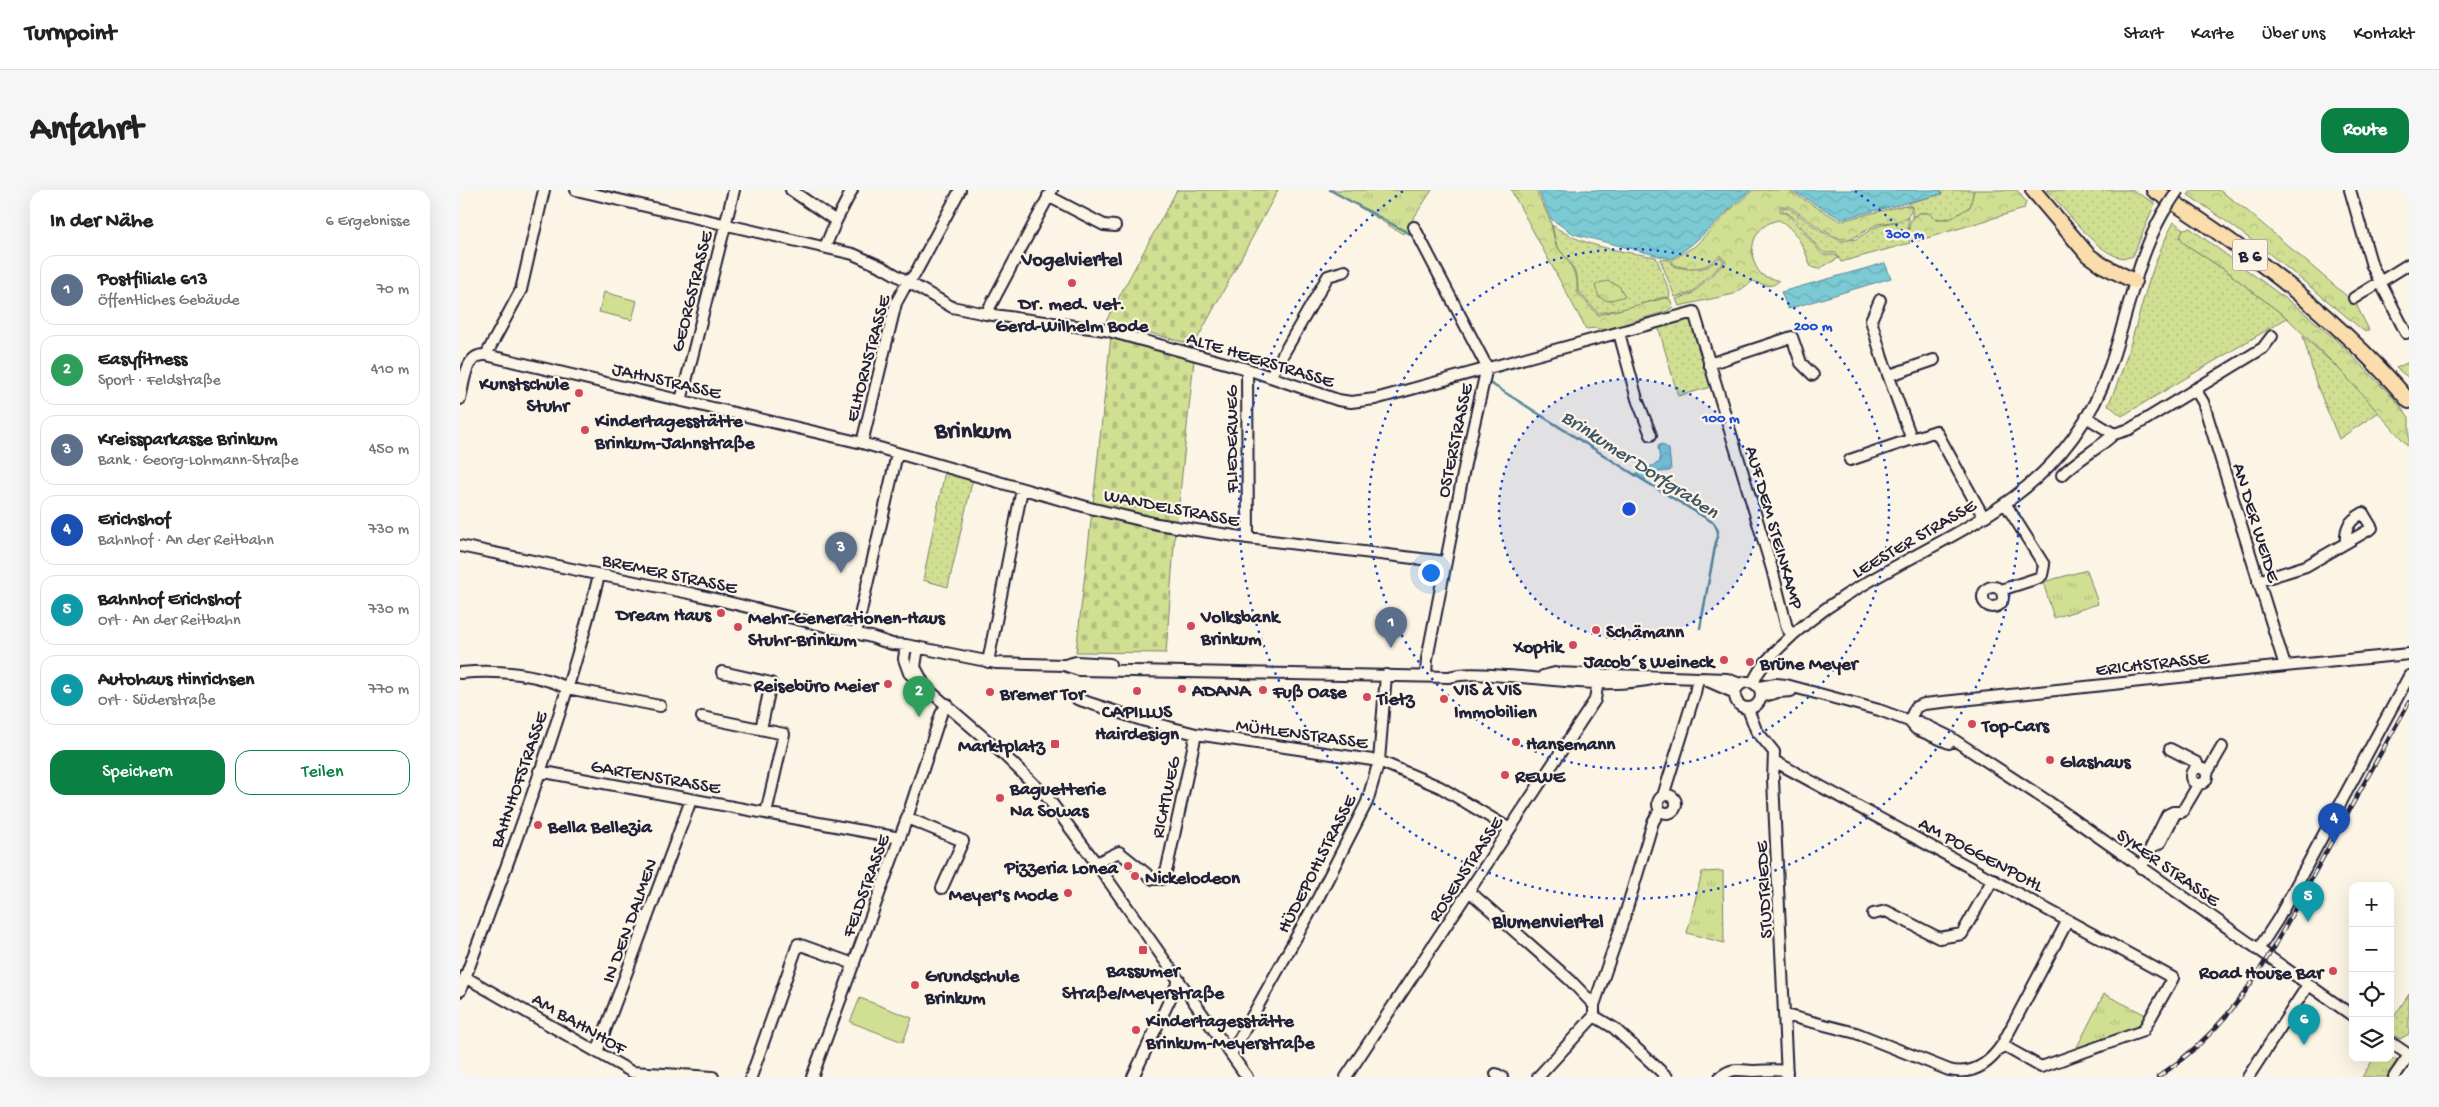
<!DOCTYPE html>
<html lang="de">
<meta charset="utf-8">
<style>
body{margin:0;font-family:"Gochi Hand",sans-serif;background:#f6f6f6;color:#222}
.controls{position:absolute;right:15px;bottom:15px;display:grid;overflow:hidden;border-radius:10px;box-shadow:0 5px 20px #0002}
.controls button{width:45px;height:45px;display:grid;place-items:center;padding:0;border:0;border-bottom:1px solid #e0e0e0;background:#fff;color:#222;font:25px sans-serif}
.you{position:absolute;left:970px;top:382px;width:18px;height:18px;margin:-12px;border:4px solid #fff;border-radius:50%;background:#1a73e8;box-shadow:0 0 0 8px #1a73e833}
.badge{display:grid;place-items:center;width:32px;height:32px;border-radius:50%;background:#0b8043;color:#fff;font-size:16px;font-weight:700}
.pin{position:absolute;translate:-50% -41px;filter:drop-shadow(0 1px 2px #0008)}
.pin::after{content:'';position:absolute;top:26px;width:18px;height:15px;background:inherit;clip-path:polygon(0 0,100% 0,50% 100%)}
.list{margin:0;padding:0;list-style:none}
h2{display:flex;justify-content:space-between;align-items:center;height:65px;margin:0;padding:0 20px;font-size:21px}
h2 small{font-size:16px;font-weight:400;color:#767676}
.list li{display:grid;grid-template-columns:32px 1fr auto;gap:15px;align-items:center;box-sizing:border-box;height:70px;margin:0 10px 10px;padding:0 10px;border:1px solid #e0e0e0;border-radius:15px}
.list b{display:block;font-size:19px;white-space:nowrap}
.list p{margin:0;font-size:16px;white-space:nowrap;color:#767676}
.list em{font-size:16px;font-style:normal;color:#767676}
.actions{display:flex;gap:10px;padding:15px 20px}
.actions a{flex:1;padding:11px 0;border:1px solid #0b8043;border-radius:15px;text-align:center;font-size:18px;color:#0b8043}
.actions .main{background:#0b8043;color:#fff}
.icon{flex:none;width:28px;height:28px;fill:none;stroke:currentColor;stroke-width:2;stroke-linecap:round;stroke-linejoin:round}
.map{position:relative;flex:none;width:1949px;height:887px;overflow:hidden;border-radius:15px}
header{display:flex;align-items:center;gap:30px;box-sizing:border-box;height:70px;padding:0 25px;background:#fff;border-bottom:1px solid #e0e0e0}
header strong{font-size:24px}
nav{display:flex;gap:28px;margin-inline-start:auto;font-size:18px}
.intro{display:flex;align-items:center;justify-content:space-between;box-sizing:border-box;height:120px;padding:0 30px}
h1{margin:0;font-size:35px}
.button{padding:12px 22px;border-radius:15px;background:#0b8043;color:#fff;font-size:18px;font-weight:700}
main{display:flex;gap:30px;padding:0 30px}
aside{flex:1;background:#fff;border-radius:15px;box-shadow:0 5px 20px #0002}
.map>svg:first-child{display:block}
</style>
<header>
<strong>Turnpoint</strong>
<nav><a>Start</a><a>Karte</a><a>Über uns</a><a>Kontakt</a></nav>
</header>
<div class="intro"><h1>Anfahrt</h1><a class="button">Route</a></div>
<main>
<aside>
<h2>In der Nähe<small>6 Ergebnisse</small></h2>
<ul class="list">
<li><span class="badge" style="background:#5c6f8a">1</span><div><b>Postfiliale 613</b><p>Öffentliches Gebäude</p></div><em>70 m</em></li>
<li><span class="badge" style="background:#2e9e5b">2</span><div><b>Easyfitness</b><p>Sport · Feldstraße</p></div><em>410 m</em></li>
<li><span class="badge" style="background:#5c6f8a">3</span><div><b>Kreissparkasse Brinkum</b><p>Bank · Georg-Lohmann-Straße</p></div><em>450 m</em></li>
<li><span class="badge" style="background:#1a4fb4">4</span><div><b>Erichshof</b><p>Bahnhof · An der Reitbahn</p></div><em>730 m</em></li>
<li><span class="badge" style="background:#0f9aa8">5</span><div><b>Bahnhof Erichshof</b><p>Ort · An der Reitbahn</p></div><em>730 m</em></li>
<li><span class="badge" style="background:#0f9aa8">6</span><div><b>Autohaus Hinrichsen</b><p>Ort · Süderstraße</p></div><em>770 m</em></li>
</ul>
<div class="actions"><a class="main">Speichern</a><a>Teilen</a></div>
</aside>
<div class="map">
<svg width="1949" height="887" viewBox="0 0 1949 887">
<defs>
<pattern id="grass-dots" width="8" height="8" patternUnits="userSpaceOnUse" patternTransform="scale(1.25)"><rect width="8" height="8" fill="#d1df93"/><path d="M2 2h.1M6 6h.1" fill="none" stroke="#b3bf80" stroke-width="1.8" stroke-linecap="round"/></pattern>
<pattern id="forest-crowns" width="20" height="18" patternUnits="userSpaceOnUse" patternTransform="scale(1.25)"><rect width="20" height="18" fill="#d1df93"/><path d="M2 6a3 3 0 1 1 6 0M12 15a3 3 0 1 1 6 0" fill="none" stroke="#b3bf80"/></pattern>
<pattern id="cemetery-stones" width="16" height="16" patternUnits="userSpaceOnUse" patternTransform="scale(1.25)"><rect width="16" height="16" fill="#d1df93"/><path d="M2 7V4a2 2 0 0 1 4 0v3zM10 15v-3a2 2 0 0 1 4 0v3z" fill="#b3bf80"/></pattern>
<pattern id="park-tufts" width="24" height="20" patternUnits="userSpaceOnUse" patternTransform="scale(1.25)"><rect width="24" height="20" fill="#d1df93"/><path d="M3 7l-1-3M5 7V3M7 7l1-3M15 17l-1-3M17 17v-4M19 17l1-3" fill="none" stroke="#b3bf80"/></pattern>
<pattern id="water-waves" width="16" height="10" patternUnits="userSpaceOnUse" patternTransform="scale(1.25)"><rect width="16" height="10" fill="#7bcbd4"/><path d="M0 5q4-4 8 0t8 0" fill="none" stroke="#6aaeb7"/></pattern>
</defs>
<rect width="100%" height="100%" fill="#fcf5e5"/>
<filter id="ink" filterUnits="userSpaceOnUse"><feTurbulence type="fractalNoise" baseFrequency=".02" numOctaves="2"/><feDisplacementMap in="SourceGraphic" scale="10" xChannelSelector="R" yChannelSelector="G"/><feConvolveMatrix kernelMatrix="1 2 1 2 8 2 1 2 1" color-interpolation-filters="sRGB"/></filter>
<g filter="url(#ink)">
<path fill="url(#grass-dots)" stroke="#7a8067" d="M1480 0H1514L1510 17 1490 29H1474L1468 23H1460L1452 27V17L1447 13 1482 4Z
M1586 0H1672L1695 13 1673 66C1645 79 1605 16 1586 0Z
M1322 17 1329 18 1359 40 1381 51 1396 49 1417 36 1449 28 1448 36 1450 53 1381 72 1376 63H1364C1349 50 1340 29 1322 20Z
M1714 32 1723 39 1721 47 1725 54 1765 80 1827 128 1662 226 1648 215C1676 156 1682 89 1714 32Z
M1092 35C1123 57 1160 61 1196 67L1210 103 1209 108 1204 107 1169 118 1138 123 1118 101C1118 75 1107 74 1097 55 1094 49 1094 41 1092 35Z
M1260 67 1264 72 1231 103 1215 107 1200 69 1210 70 1213 76C1232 81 1246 82 1260 67Z
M1225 128 1232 132 1251 197 1218 206 1198 136Z
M1843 146 1881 181 1919 222 1879 249 1856 193Z
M485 281 513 288 488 397 463 390Z
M1949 804V844L1940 849 1930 843V833Z"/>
<path fill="url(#forest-crowns)" stroke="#7a8067" d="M1051 0H1076L1090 30 1096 56 1109 71 1117 90V102L1138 125 1205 108 1210 109 1213 117 1208 121 1144 140 1136 138 1126 139Z
M1293 0H1328L1380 31 1445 15 1452 17 1448 27 1439 31 1417 34 1393 48 1381 49 1361 39 1329 16H1320V21L1328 24 1363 65H1375L1379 68 1358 79 1351 77C1344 58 1337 40 1319 30 1293 34 1284 64 1301 84 1305 88 1314 88 1319 91 1310 99 1304 95 1293 91L1274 104 1219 116 1216 109 1232 104 1266 72 1260 65C1246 80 1233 80 1214 75L1212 70 1235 56 1269 21Z
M1514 0H1557L1566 12 1564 19 1457 51 1450 47 1449 36 1452 27 1460 23H1469L1474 29H1490L1510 17Z
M1732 0H1759L1785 19 1896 114 1909 140 1905 142C1847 94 1791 46 1728 5Z
M1730 38 1841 120 1875 149 1931 205 1949 227V257L1881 181 1827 128 1765 80 1725 54 1720 47 1723 39Z
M1148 91 1159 96 1165 106 1148 111 1139 107 1135 96 1139 93Z
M1949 172V188L1936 178Z"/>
<path fill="url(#cemetery-stones)" stroke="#7a8067" d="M717 0H818L734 155 646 131Z
M651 146 734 170 717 332 633 313Z
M632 322 715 342 706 463 616 462Z"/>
<path fill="url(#park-tufts)" stroke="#7a8067" d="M871 0H972L943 44Z
M1627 380 1638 414 1594 428 1583 392Z
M1263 681 1264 753 1227 743 1242 682Z
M1644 804 1686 825 1678 836 1616 859Z
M1930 867 1939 872 1930 887H1902L1914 868Z"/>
<path fill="#d1df93" stroke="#7a8067" d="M144 102 177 111 172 130 139 122Z
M400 808 452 828 443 852 390 832Z"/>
<path fill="url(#water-waves)" stroke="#578797" d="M1078 0H1291C1263 22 1242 51 1211 69L1114 44 1091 29Z
M1331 0H1480L1482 4 1381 29Z
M1425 73 1431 88 1328 119 1321 102Z
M1202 254 1209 259 1211 280C1203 284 1193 279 1186 286L1185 291 1175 284 1200 272 1198 256Z"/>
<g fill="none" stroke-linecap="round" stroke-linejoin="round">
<path stroke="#578797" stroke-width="2.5" d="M870 0 950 44
M1030 193 1183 290 1254 333 1258 341 1240 438"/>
<g stroke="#22223b" stroke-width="14">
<path id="minor" d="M116 0 393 64 422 77 492 117 526 124 645 140 787 179 878 210 891 212 915 209 1234 122 1312 379 1327 438 1332 445
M331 0 376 31
M1890 0 1912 76 1946 143
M588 6 644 35 655 36
M954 37 1027 177 1005 274 967 469 966 485
M365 57 376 31 392 0
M1894 108 1949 74
M1420 110 1411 130 1422 168 1452 250
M526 124 592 0
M1159 143 1177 209 1191 245
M26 165 61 100 84 0
M1249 174 1332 147 1341 173 1353 185
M787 179 788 348
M1430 185 1474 170
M810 187 868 86 885 81
M1735 199 1743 212 1825 476
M0 209C4 193 5 163 26 165L402 253 630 318 697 334 788 348 986 372
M221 211 274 0
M1626 227 1654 244 1670 239 1803 158 1812 146
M402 253 436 113 447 93 455 84 500 0
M1390 270 1476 241 1523 326
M1602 285C1618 269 1638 259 1654 244
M0 356 234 404 411 447 432 454 446 455 536 473 604 475 619 480 989 487C1008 482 1027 485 1047 486 1097 489 1152 500 1201 487
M1798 391 1846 376 1886 353C1885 337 1889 331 1903 323L1912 338 1886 353
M1523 407a10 10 0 1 1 20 0a10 10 0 1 1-20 0Z
M1541 400 1578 388 1582 385 1584 375 1545 313
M396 443 437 264
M446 455 444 469 449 483 543 564 587 607 636 673 787 887
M458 457 455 477 463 492
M528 472 562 299
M605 475 616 472 650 474
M262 482 311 493 301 539
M0 483C36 480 74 482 107 498L200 516
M1083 486 1095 483 1267 489 1280 494
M1248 491 1275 503
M1275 505a13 13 0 1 1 26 0a13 13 0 1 1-26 0Z
M1293 493C1299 478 1309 468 1320 457 1386 390 1481 361 1555 306 1599 273 1633 228 1650 176 1668 124 1676 71 1703 23
M1299 497 1316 494 1326 495 1419 520 1449 531 1459 532 1488 546 1589 612 1893 826
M1301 507 1318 502 1331 501
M617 509 685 531 736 544 919 571 980 597 1050 639
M1288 519 1296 540 1314 562 1313 590 1327 887
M242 527 324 544 306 623
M1449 531 1456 517 1464 514 1785 480 1949 464
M1449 531 1456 539 1489 553
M1710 559 1737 573 1739 578
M1314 571 1713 788 1683 841 1581 877 1542 855
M1731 586a8 8 0 1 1 16 0a8 8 0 1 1-16 0Z
M79 581 440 648
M1747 583 1762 557
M1198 614a9 9 0 1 1 18 0a9 9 0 1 1-18 0Z
M1203 606 1235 503 1238 488
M447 628 503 651 482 698
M1694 656 1700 653 1716 622
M636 673 659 662 693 689H702L707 678 736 544
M1681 678 1707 625 1713 622H1722L1738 595
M1009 701 1110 790 1134 815
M1413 724 1426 721 1479 748 1502 744 1533 689
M1798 760 1818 729 1949 486
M5 787 172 882 253 887
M0 801C51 665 104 527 139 385
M1325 825 1396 843 1489 880C1512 886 1529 874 1542 855L1608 730
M1134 826 1154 838 1207 887
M1930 852 1949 865
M137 862 231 610
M771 864 857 710 907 612 919 571 926 485
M1036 884 1042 887
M291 887 338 754 394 774
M352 887 447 628 481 524 487 514
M673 887 719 790
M886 887 1135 510 1139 484
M1078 887 1134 826V815L1164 728 1193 632 1200 620
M1260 887C1275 876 1278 881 1294 881 1306 881 1315 879 1327 881
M1788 887 1848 795
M1934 887 1949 865"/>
</g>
<g stroke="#22223b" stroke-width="18">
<path id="highway" d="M1573 0 1628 65 1642 75 1674 91
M1694 0C1788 59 1877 127 1949 211"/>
</g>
<use href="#minor" stroke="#fcf5e5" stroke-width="10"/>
<use href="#highway" stroke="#fbddab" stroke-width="14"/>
<g stroke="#22223b" stroke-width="4.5">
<path id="rail" d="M1698 887C1780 831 1809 765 1855 682 1886 625 1918 569 1949 512"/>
</g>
<use href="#rail" stroke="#fcf5e5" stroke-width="2.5" stroke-dasharray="8" stroke-linecap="butt"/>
<g stroke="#22223b" stroke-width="14" stroke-linecap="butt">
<path id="minor-bridge" d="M1703 23 1718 0"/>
</g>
<use href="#minor-bridge" stroke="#fcf5e5" stroke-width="10"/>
</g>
</g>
<circle cx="1169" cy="319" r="130" fill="#1d4ed8" fill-opacity=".12"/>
<g fill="none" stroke="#1d4ed8" stroke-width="2.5" stroke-dasharray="2.5 5">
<circle cx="1169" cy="319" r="130"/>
<circle cx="1169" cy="319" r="260"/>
<path d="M1395 1A390 390 0 1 1 943 1"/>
</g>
<g fill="#d1495b" stroke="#fcf5e5" stroke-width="2">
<circle cx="612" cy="93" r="5"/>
<circle cx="119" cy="203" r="5"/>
<circle cx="125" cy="240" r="5"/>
<circle cx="261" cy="423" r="5"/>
<circle cx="731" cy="436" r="5"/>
<circle cx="278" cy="437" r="5"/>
<circle cx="1136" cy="440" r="5"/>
<circle cx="1113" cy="455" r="5"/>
<circle cx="1264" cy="470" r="5"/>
<circle cx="1290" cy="472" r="5"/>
<circle cx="428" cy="494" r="5"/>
<circle cx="722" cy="499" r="5"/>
<circle cx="803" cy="500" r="5"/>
<circle cx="677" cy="501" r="5"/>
<circle cx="530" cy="502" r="5"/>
<circle cx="907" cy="507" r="5"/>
<circle cx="984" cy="509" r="5"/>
<circle cx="1512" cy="534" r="5"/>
<circle cx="1056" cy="552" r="5"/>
<rect x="590" y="549" width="10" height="10" rx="2.5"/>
<circle cx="1590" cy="570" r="5"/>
<circle cx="1045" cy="585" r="5"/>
<circle cx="540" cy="608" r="5"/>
<circle cx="78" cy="635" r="5"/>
<circle cx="668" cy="676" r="5"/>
<circle cx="675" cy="686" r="5"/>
<circle cx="608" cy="703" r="5"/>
<rect x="678" y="755" width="10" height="10" rx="2.5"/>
<circle cx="1873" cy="781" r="5"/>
<circle cx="455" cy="795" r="5"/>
<circle cx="676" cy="840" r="5"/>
</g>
<g text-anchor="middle" stroke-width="4.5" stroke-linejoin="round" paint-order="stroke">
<rect fill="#fcf5e5" stroke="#63616e" stroke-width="1" x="1772.5" y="49.5" width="35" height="31" rx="4"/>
<g font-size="18" font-weight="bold" fill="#22223b">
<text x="1790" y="71">B 6</text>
</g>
<g font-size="19" fill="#22223b" stroke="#fcf5e5">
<text transform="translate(230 101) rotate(-76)" y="7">GEORGSTRASSE</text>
<text transform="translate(406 168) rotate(-75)" y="7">ELHORNSTRASSE</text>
<text transform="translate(801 168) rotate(17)" y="7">ALTE HEERSTRASSE</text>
<text transform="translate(207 189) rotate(13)" y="7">JAHNSTRASSE</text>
<text transform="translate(770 249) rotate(-90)" y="7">FLIEDERWEG</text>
<text transform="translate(993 250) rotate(-78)" y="7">OSTERSTRASSE</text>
<text transform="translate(712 316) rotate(11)" y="7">WANDELSTRASSE</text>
<text transform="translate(1798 332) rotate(73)" y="7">AN DER WEIDE</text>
<text transform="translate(1316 337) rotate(74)" y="7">AUF DEM STEINKAMP</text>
<text transform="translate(1453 347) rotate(-30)" y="7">LEESTER STRASSE</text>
<text transform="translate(210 382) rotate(12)" y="7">BREMER STRASSE</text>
<text transform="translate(1692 472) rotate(-6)" y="7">ERICHSTRASSE</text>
<text transform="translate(842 542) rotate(8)" y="7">MÜHLENSTRASSE</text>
<text transform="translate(196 585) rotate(10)" y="7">GARTENSTRASSE</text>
<text transform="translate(57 589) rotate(-71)" y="7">BAHNHOFSTRASSE</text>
<text transform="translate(704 607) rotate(-78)" y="7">RICHTWEG</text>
<text transform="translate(1522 663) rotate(28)" y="7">AM POGGENPOHL</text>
<text transform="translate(855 673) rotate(-63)" y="7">HÜDEPOHLSTRASSE</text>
<text transform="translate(1709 676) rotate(35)" y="7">SYKER STRASSE</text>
<text transform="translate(1004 678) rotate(-57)" y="7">ROSENSTRASSE</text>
<text transform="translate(404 695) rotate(-70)" y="7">FELDSTRASSE</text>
<text transform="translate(1302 700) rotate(-93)" y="7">STUDTRIEDE</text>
<text transform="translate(168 730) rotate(-70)" y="7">IN DEN DALMEN</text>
<text transform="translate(120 832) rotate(30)" y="7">AM BAHNHOF</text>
</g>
<g font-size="19" font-weight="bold" fill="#22223b" stroke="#fcf5e5" text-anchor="start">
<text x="612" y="119" text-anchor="middle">Dr. med. vet.<tspan x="612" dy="22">Gerd-Wilhelm Bode</tspan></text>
<text x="109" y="199" text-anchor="end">Kunstschule<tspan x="109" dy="22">Stuhr</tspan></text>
<text x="135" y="236">Kindertagesstätte<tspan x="135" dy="22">Brinkum-Jahnstraße</tspan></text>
<text x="251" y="430" text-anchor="end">Dream Haus</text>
<text x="741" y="432">Volksbank<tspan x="741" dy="22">Brinkum</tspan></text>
<text x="288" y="433">Mehr-Generationen-Haus<tspan x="288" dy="22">Stuhr-Brinkum</tspan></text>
<text x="1146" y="447">Schämann</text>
<text x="1103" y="462" text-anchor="end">Xoptik</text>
<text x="1254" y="477" text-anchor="end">Jacob´s Weineck</text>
<text x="1300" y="479">Brüne Meyer</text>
<text x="418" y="501" text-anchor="end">Reisebüro Meier</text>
<text x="994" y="505">VIS à VIS<tspan x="994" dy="22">Immobilien</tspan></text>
<text x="732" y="506">ADANA</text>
<text x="813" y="507">Fuß Oase</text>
<text x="540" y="509">Bremer Tor</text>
<text x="917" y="514">Tietz</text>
<text x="677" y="527" text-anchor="middle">CAPILLUS<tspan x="677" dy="22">Hairdesign</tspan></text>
<text x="1522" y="541">Top-Cars</text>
<text x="1066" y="559">Hansemann</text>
<text x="585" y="561" text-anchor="end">Marktplatz</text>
<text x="1600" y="577">Glashaus</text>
<text x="1055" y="592">REWE</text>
<text x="550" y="604">Baguetterie<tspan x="550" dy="22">Na Sowas</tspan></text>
<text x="88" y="642">Bella Bellezia</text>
<text x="658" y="683" text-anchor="end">Pizzeria Lonea</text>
<text x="685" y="693">Nickelodeon</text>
<text x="598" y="710" text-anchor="end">Meyer's Mode</text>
<text x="683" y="786" text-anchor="middle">Bassumer<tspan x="683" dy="22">Straße/Meyerstraße</tspan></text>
<text x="1863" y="788" text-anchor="end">Road House Bar</text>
<text x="465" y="791">Grundschule<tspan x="465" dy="22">Brinkum</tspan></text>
<text x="686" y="836">Kindertagesstätte<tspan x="686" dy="22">Brinkum-Meyerstraße</tspan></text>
</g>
<g font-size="20" font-weight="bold" fill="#22223b" stroke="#fcf5e5">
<text x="612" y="75">Vogelviertel</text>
<text x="1088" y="737">Blumenviertel</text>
</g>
<g font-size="20" font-style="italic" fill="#3d5569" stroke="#fcf5e5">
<text transform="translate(1181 273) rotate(33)" y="7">Brinkumer Dorfgraben</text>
</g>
<g font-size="24" font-weight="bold" fill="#22223b" stroke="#fcf5e5">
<text x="513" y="247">Brinkum</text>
</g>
</g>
<circle cx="1169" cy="319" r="8" fill="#1d4ed8" stroke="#fcf5e5" stroke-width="2.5"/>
<g font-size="15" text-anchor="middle" font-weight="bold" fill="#1d4ed8" stroke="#fcf5e5" stroke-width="4.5" stroke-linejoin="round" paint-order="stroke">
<text x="1445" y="48">300 m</text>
<text x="1353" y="140">200 m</text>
<text x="1261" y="232">100 m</text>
</g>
</svg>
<div class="controls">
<button>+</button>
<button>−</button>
<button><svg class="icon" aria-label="locate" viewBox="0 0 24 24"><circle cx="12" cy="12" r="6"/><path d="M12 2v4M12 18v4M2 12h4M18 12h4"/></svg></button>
<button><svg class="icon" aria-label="layers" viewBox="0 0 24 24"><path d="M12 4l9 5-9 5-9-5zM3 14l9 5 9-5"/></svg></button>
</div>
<div class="you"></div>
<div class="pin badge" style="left:931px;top:458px;background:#5c6f8a">1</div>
<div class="pin badge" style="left:459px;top:527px;background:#2e9e5b">2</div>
<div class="pin badge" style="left:381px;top:383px;background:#5c6f8a">3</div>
<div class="pin badge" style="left:1874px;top:654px;background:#1a4fb4">4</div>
<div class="pin badge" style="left:1848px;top:732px;background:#0f9aa8">5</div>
<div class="pin badge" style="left:1844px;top:855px;background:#0f9aa8">6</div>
</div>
</main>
